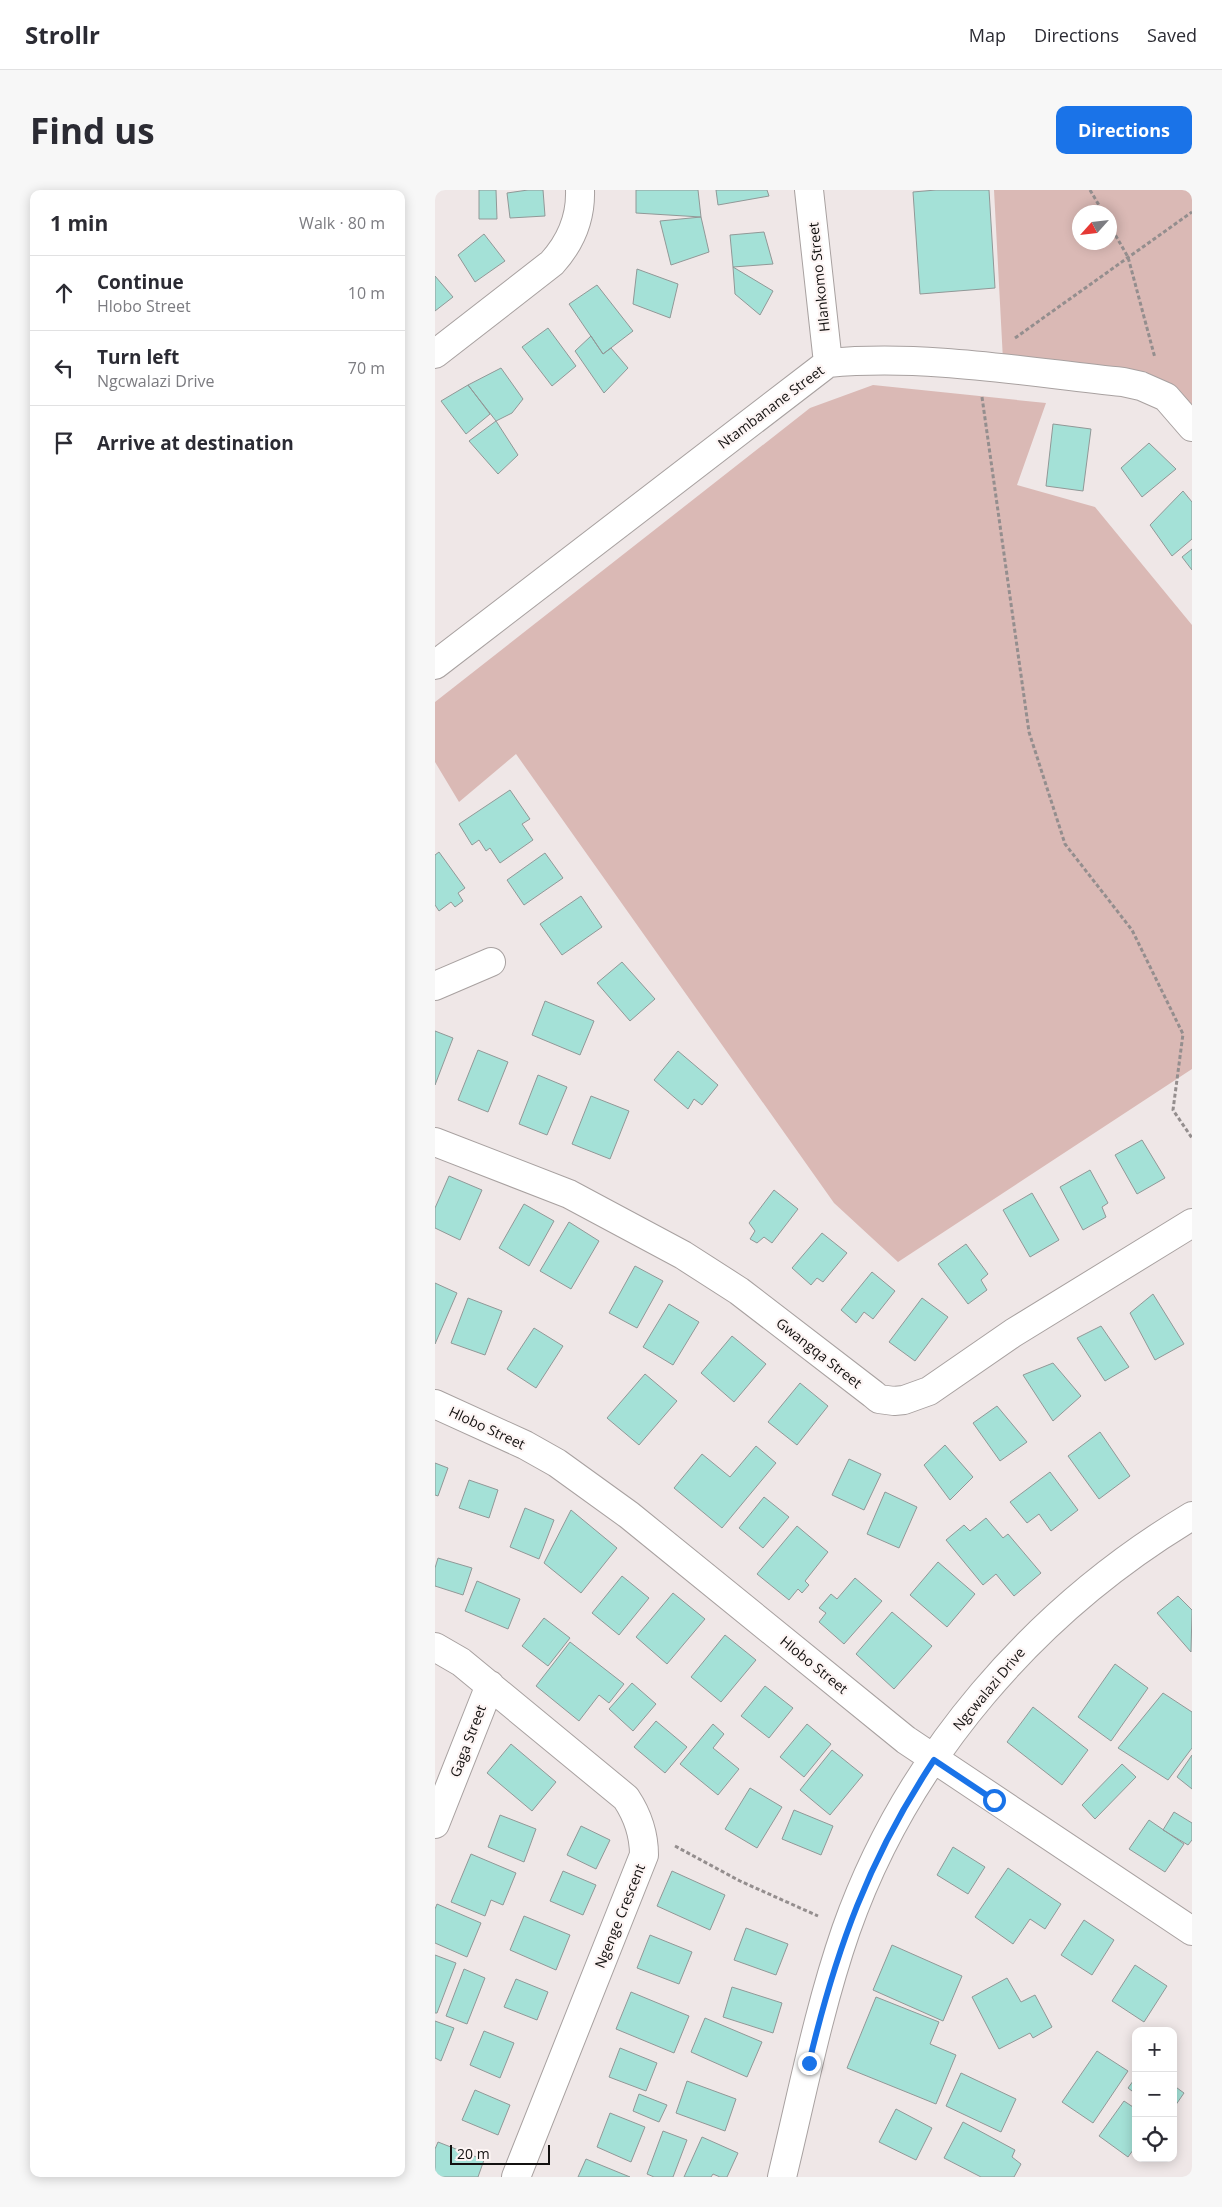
<!DOCTYPE html>
<meta charset="utf-8">
<style>
body{margin:0;font-family:"Open Sans",sans-serif;background:#f7f7f7;color:#2b2b33}
.controls{position:absolute;right:15px;bottom:15px;display:grid;overflow:hidden;border-radius:10px;box-shadow:0 2px 12px #0003}
.controls button{width:45px;height:45px;display:grid;place-items:center;padding:0;border:0;border-bottom:1px solid #e1e1e2;background:#fff;color:#2b2b33;font:25px sans-serif}
.compass{position:absolute;left:637px;top:15px;width:45px;height:45px;border-radius:50%;background:#fff;box-shadow:0 2px 12px #0003;rotate:243deg}
.scale{position:absolute;left:15px;bottom:12px;width:100px;box-sizing:border-box;padding-left:5px;border:2px solid #131110;border-top:0;font-size:14px;line-height:18px;white-space:nowrap;color:#131110;-webkit-text-stroke:4px #fdf5f4;paint-order:stroke}
.stop{position:absolute;width:15px;height:15px;margin:-11px;border:4px solid #1a73e8;border-radius:50%;background:#fff}
.stop.end{background:#1a73e8;border-color:#fff;box-shadow:0 1px 5px #0008}
.list{margin:0;padding:0;list-style:none}
h2{display:flex;justify-content:space-between;align-items:center;height:65px;margin:0;padding:0 20px;font-size:21px}
h2 small{font-size:16px;font-weight:400;color:#7c7c81}
.list li{display:grid;grid-template-columns:32px 1fr auto;gap:15px;align-items:center;box-sizing:border-box;height:75px;padding:0 20px;border-top:1px solid #e1e1e2}
.list b{display:block;font-size:19px;white-space:nowrap}
.list p{margin:0;font-size:16px;white-space:nowrap;color:#7c7c81}
.list em{font-size:16px;font-style:normal;color:#7c7c81}
.icon{flex:none;width:28px;height:28px;fill:none;stroke:currentColor;stroke-width:2;stroke-linecap:round;stroke-linejoin:round}
.map{position:relative;flex:none;width:757px;height:1987px;overflow:hidden;border-radius:10px}
header{display:flex;align-items:center;gap:30px;box-sizing:border-box;height:70px;padding:0 25px;background:#fff;border-bottom:1px solid #e1e1e2}
header strong{font-size:24px}
nav{display:flex;gap:28px;margin-inline-start:auto;font-size:18px}
.intro{display:flex;align-items:center;justify-content:space-between;box-sizing:border-box;height:120px;padding:0 30px}
h1{margin:0;font-size:35px}
.button{padding:12px 22px;border-radius:10px;background:#1a73e8;color:#fff;font-size:18px;font-weight:700}
main{display:flex;gap:30px;padding:0 30px}
aside{flex:1;background:#fff;border-radius:10px;box-shadow:0 2px 12px #0003}
.map>svg:first-child{display:block}
</style>
<header>
<strong>Strollr</strong>
<nav><a>Map</a><a>Directions</a><a>Saved</a></nav>
</header>
<div class="intro"><h1>Find us</h1><a class="button">Directions</a></div>
<main>
<aside>
<h2>1 min<small>Walk · 80 m</small></h2>
<ul class="list">
<li><svg class="icon" aria-label="ahead" viewBox="0 0 24 24"><path d="M12 20V5M6 11l6-6 6 6"/></svg><div><b>Continue</b><p>Hlobo Street</p></div><em>10 m</em></li>
<li><svg class="icon" aria-label="left" viewBox="0 0 24 24"><path d="M17 20v-9H6M10 6l-5 5 5 5"/></svg><div><b>Turn left</b><p>Ngcwalazi Drive</p></div><em>70 m</em></li>
<li><svg class="icon" aria-label="arrive" viewBox="0 0 24 24"><path d="M6 21V4h12l-3 4 3 4H6"/></svg><div><b>Arrive at destination</b></div></li>
</ul>
</aside>
<div class="map">
<svg width="757" height="1987" viewBox="0 0 757 1987">
<rect width="100%" height="100%" fill="#efe7e7"/>
<path fill="#dab9b5" fill-rule="evenodd" d="M559 0H757V225L723 188 568 170ZM644 22H674V52H644Z
M438 195 611 213 582 295 660 317 757 435V879L463 1072 399 1013 81 564 24 612 0 572V512L375 218Z"/>
<path fill="#a4e1d7" stroke="#919897" d="M44 0H61L62 29H44Z
M93 0H108L110 26 75 28 72 3Z
M201 0H263L266 27 201 23Z
M281 0H332L334 6 283 15Z
M501 0H554L560 98 485 104 478 2Z
M266 27 274 62 236 75 225 31Z
M329 42 338 74 298 77 295 45Z
M49 44 70 71 40 92 23 65Z
M298 77 338 101 325 125 300 104Z
M202 79 243 94 235 128 198 114Z
M0 86 18 107 0 121Z
M162 95 198 141 168 164 134 114Z
M113 138 141 176 117 196 87 157Z
M156 146 168 164 176 158 193 178 169 203 140 161Z
M66 178 88 209 77 223 61 231 33 195Z
M33 195 55 224 31 244 6 211Z
M61 231 83 265 63 284 34 251Z
M618 234 656 239 648 301 611 296Z
M714 253 741 279 707 307 686 278Z
M748 301 757 312V349L737 366 715 335Z
M757 359V380L747 367Z
M75 600 95 629 87 634 98 650 65 673 55 658 51 661 44 650 37 655 24 634Z
M4 662 30 698 23 703 28 711 20 717 16 712 4 721 0 715V665Z
M110 663 128 688 89 715 72 690Z
M146 706 167 737 127 765 105 734Z
M187 772 220 809 195 831 162 793Z
M110 811 159 831 145 865 97 845Z
M0 841 18 848 0 895Z
M43 860 73 872 53 922 23 910Z
M243 861 283 895 267 915 259 909 253 919 219 890Z
M103 885 132 897 112 945 84 934Z
M156 906 194 921 175 969 137 954Z
M707 950 730 988 702 1004 680 965Z
M655 980 673 1013 667 1017 671 1027 648 1040 625 997Z
M14 986 47 1000 25 1050 0 1038V1018Z
M339 1000 363 1019 337 1053 329 1047 322 1053 315 1049 320 1041 314 1033Z
M597 1003 624 1050 595 1067 568 1020Z
M89 1014 119 1031 94 1076 64 1058Z
M134 1032 164 1051 136 1099 105 1081Z
M387 1043 412 1063 388 1092 382 1088 376 1095 357 1078Z
M531 1054 553 1084 546 1090 552 1100 533 1114 503 1074Z
M200 1076 228 1091 202 1138 174 1123Z
M437 1082 460 1101 438 1129 429 1122 421 1133 406 1120Z
M0 1093 22 1103 0 1154Z
M718 1104 749 1154 720 1170 695 1123Z
M33 1108 67 1121 50 1165 16 1153Z
M487 1108 513 1127 480 1171 454 1152Z
M234 1114 264 1132 238 1175 208 1157Z
M666 1136 694 1177 670 1191 642 1148Z
M99 1138 128 1156 101 1198 72 1179Z
M297 1146 331 1174 299 1212 266 1183Z
M618 1173 646 1206 618 1231 588 1185Z
M210 1184 242 1211 204 1255 172 1228Z
M365 1193 393 1216 362 1255 333 1232Z
M562 1216 592 1252 565 1271 538 1233Z
M665 1242 695 1286 664 1309 633 1266Z
M510 1255 538 1287 515 1310 489 1275Z
M321 1256 341 1273 287 1338 239 1298 267 1264 295 1287Z
M414 1269 446 1284 429 1320 397 1305Z
M0 1273 13 1278 3 1306 0 1305Z
M615 1282 643 1320 616 1341 604 1324 592 1333 575 1312Z
M34 1290 63 1300 54 1328 24 1318Z
M450 1302 482 1317 464 1358 432 1344Z
M329 1307 354 1327 328 1358 304 1338Z
M90 1318 119 1330 104 1369 75 1357Z
M136 1320 182 1358 146 1403 109 1373Z
M551 1328 568 1348 573 1344 606 1383 579 1406 561 1384 548 1395 511 1350 529 1335 535 1341Z
M362 1336 393 1362 370 1391 374 1395 367 1403 363 1399 354 1410 322 1384Z
M3 1368 37 1378 28 1405 0 1396V1378Z
M503 1372 540 1404 512 1437 475 1405Z
M187 1386 214 1408 184 1445 157 1423Z
M420 1388 447 1411 409 1454 384 1432 391 1423 384 1418 396 1404 402 1409Z
M42 1391 85 1409 73 1439 30 1421Z
M238 1403 270 1429 232 1474 201 1447Z
M743 1406 757 1420 756 1462 722 1423Z
M457 1422 497 1456 459 1499 421 1464Z
M109 1428 135 1448 113 1476 87 1456Z
M290 1445 321 1470 286 1512 256 1487Z
M135 1452 189 1494 174 1513 164 1505 144 1531 101 1496Z
M680 1474 713 1498 676 1551 643 1527Z
M197 1493 221 1514 198 1541 174 1519Z
M330 1496 358 1518 334 1548 306 1526Z
M728 1503 757 1522V1558L733 1590 683 1558Z
M598 1517 653 1560 627 1595 572 1552Z
M221 1531 252 1557 230 1583 199 1557Z
M278 1534 289 1544 278 1558 304 1579 283 1605 245 1574Z
M372 1534 396 1554 369 1587 345 1567Z
M76 1554 121 1592 97 1621 52 1583Z
M397 1560 428 1585 395 1625 365 1600Z
M757 1565V1599L742 1587Z
M687 1574 701 1587 660 1629 647 1615Z
M315 1598 347 1617 322 1658 290 1639Z
M359 1620 398 1636 386 1665 347 1649Z
M739 1622 757 1633V1650L753 1655 728 1640Z
M65 1625 101 1639 89 1672 53 1657Z
M714 1630 749 1654 730 1682 694 1659Z
M146 1636 175 1650 161 1679 132 1665Z
M518 1657 550 1677 533 1704 502 1685Z
M36 1664 81 1683 68 1715 56 1710 50 1726 16 1712Z
M573 1678 626 1714 610 1739 595 1729 578 1754 540 1727Z
M128 1681 161 1695 148 1725 115 1711Z
M237 1681 290 1705 275 1740 222 1716Z
M2 1714 46 1733 32 1767 0 1753V1719Z
M89 1726 135 1745 121 1780 75 1760Z
M649 1730 679 1750 657 1785 626 1765Z
M311 1738 353 1754 341 1785 299 1770Z
M215 1745 257 1762 244 1794 202 1778Z
M457 1755 527 1786 508 1831 438 1800Z
M0 1765 21 1773 2 1823H0Z
M700 1775 732 1796 709 1832 677 1811Z
M29 1779 50 1788 32 1834 11 1826Z
M572 1788 586 1812 600 1805 617 1837 598 1848 595 1843 564 1859 537 1807Z
M81 1789 113 1802 102 1830 69 1817Z
M297 1797 347 1813 338 1843 288 1827Z
M196 1802 254 1826 239 1863 181 1839Z
M441 1807 504 1832 495 1854 521 1865 501 1914 412 1878Z
M270 1828 327 1852 312 1887 256 1862Z
M0 1831 19 1838 6 1871 0 1868Z
M49 1841 79 1853 65 1888 35 1875Z
M185 1858 222 1873 211 1901 174 1887Z
M662 1861 693 1881 658 1933 627 1912Z
M526 1883 581 1909 566 1942 511 1916Z
M701 1887V1904L693 1898Z
M252 1891 301 1909 290 1941 241 1923Z
M738 1895 749 1903 738 1919Z
M40 1900 75 1915 63 1945 27 1930Z
M204 1904 232 1915 224 1932 198 1921Z
M689 1911 701 1919V1956L693 1967 664 1946Z
M461 1919 497 1938 481 1970 444 1952Z
M175 1923 210 1937 196 1972 162 1957Z
M528 1932 580 1960 577 1967 586 1974 579 1987H546L509 1968Z
M228 1941 252 1950 238 1987H219L212 1984Z
M267 1947 303 1963 292 1987H285L278 1984 276 1987H249Z
M3 1952 49 1970 43 1987H0V1959Z
M151 1969 195 1987H143Z"/>
<g fill="none" stroke-linecap="round" stroke-linejoin="round">
<g stroke="#a8a1a0" stroke-width="30">
<path id="street" d="M374 0 393 173
M0 164 117 73C136 52 146 29 145 0
M0 475 393 173C492 164 591 182 688 192L706 196 731 207 757 237
M0 796 56 772
M0 952 134 1004 248 1065 304 1101 438 1204 444 1209 459 1211 469 1210 494 1201 578 1143 757 1033
M0 1214 90 1255 122 1273 194 1325 471 1550 757 1741
M0 1457 26 1472 191 1608C203 1626 209 1643 209 1665L81 1987
M0 1634 55 1495
M347 1987C367 1905 383 1821 411 1740 472 1567 600 1420 757 1326"/>
</g>
<path stroke="#948e8e" stroke-width="3" stroke-dasharray="4 2.5" stroke-linecap="butt" d="M655 0 668 22
M674 34 693 67 720 168
M580 148 757 22
M547 207 594 542 630 654 697 740 748 844 738 920 757 948
M240 1656 305 1691 383 1726"/>
<use href="#street" stroke="#fff" stroke-width="28"/>
</g>
<g fill="none" stroke-linecap="round" stroke-linejoin="round">
<path stroke="#1a73e8" stroke-width="6" d="M374 1873C401 1759 434 1668 499 1570L559 1610"/>
</g>
<g text-anchor="middle" stroke-width="4.5" stroke-linejoin="round" paint-order="stroke">
<g font-size="14" fill="#131110" stroke="#fdf5f4">
<text transform="translate(384 87) rotate(-96)" y="5">Hlankomo Street</text>
<text transform="translate(336 217) rotate(-37)" y="5">Ntambanane Street</text>
<text transform="translate(384 1163) rotate(38)" y="5">Gwangqa Street</text>
<text transform="translate(52 1238) rotate(25)" y="5">Hlobo Street</text>
<text transform="translate(379 1475) rotate(39)" y="5">Hlobo Street</text>
<text transform="translate(554 1499) rotate(-50)" y="5">Ngcwalazi Drive</text>
<text transform="translate(33 1551) rotate(-69)" y="5">Gaga Street</text>
<text transform="translate(185 1726) rotate(-68)" y="5">Ngenge Crescent</text>
</g>
</g>
</svg>
<div class="controls">
<button>+</button>
<button>−</button>
<button><svg class="icon" aria-label="locate" viewBox="0 0 24 24"><circle cx="12" cy="12" r="6"/><path d="M12 2v4M12 18v4M2 12h4M18 12h4"/></svg></button>
</div>
<svg class="compass" viewBox="-18 -18 36 36"><path d="M0-13l5 13h-10z" fill="#e53935"/><path d="M0 13l5-13h-10z" fill="#7c7c81"/></svg>
<div class="scale">20 m</div>
<div class="stop" style="left:559px;top:1610px"></div>
<div class="stop end" style="left:374px;top:1873px"></div>
</div>
</main>
